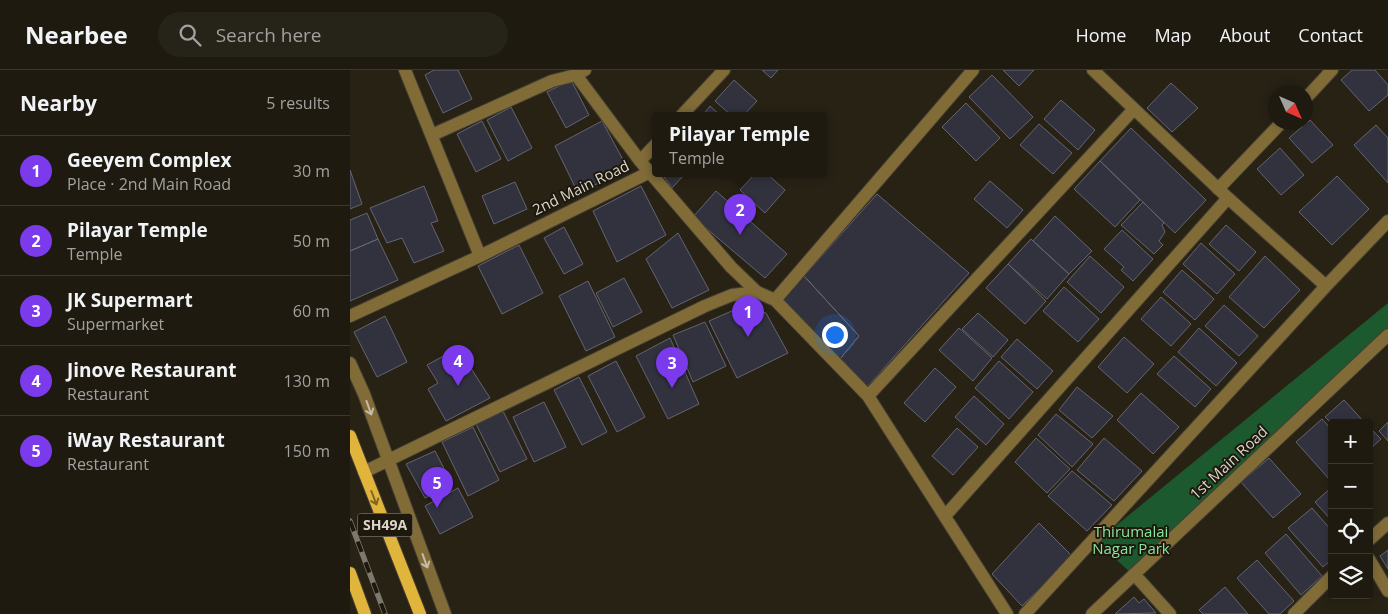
<!DOCTYPE html>
<meta charset="utf-8">
<style>
body{margin:0;font-family:"Open Sans",sans-serif;background:#262319;color:#f1f3f6}
.controls{position:absolute;right:15px;bottom:15px;display:grid;overflow:hidden;border-radius:5px;box-shadow:0 2px 8px #0003}
.controls button{width:45px;height:45px;display:grid;place-items:center;padding:0;border:0;border-bottom:1px solid #3c3830;background:#1e1a10;color:#f1f3f6;font:25px sans-serif}
.compass{position:absolute;left:918px;top:15px;width:45px;height:45px;border-radius:50%;background:#1e1a10;box-shadow:0 2px 8px #0003;rotate:135deg}
.you{position:absolute;left:484px;top:264px;width:18px;height:18px;margin:-12px;border:4px solid #fff;border-radius:50%;background:#1a73e8;box-shadow:0 0 0 8px #1a73e833}
.badge{display:grid;place-items:center;width:32px;height:32px;border-radius:50%;background:#7c3aed;color:#fff;font-size:16px;font-weight:700}
.pin{position:absolute;translate:-50% -41px;filter:drop-shadow(0 1px 2px #0008)}
.pin::after{content:'';position:absolute;top:26px;width:18px;height:15px;background:inherit;clip-path:polygon(0 0,100% 0,50% 100%)}
.popup{position:absolute;left:302px;top:42px;width:175px;height:65px;box-sizing:border-box;display:grid;place-content:center;border-radius:5px;background:#1e1a10;filter:drop-shadow(0 1px 4px #0005);font-size:16px;white-space:nowrap;color:#a1a19f}
.popup b{font-size:19px;color:#f1f3f6}
.popup::after{content:'';position:absolute;left:50%;top:100%;margin-left:-10px;border:10px solid transparent;border-top-color:#1e1a10}
.list{margin:0;padding:0;list-style:none}
h2{display:flex;justify-content:space-between;align-items:center;height:65px;margin:0;padding:0 20px;font-size:21px}
h2 small{font-size:16px;font-weight:400;color:#a1a19f}
.list li{display:grid;grid-template-columns:32px 1fr auto;gap:15px;align-items:center;box-sizing:border-box;height:70px;padding:0 20px;border-top:1px solid #3c3830}
.list b{display:block;font-size:19px;white-space:nowrap}
.list p{margin:0;font-size:16px;white-space:nowrap;color:#a1a19f}
.list em{font-size:16px;font-style:normal;color:#a1a19f}
.icon{flex:none;width:28px;height:28px;fill:none;stroke:currentColor;stroke-width:2;stroke-linecap:round;stroke-linejoin:round}
.map{position:relative;flex:none;width:1038px;height:544px;overflow:hidden}
header{display:flex;align-items:center;gap:30px;box-sizing:border-box;height:70px;padding:0 25px;background:#1e1a10;border-bottom:1px solid #3c3830}
header strong{font-size:24px}
nav{display:flex;gap:28px;margin-inline-start:auto;font-size:18px}
.search{width:350px;height:45px;background:#262319;display:flex;align-items:center;gap:12px;box-sizing:border-box;padding:0 18px;border-radius:28px;color:#a1a19f;font-size:19px}
main{display:flex}
aside{flex:1;background:#1e1a10}
.map>svg:first-child{display:block}
</style>
<header>
<strong>Nearbee</strong>
<div class="search"><svg class="icon" aria-label="search" viewBox="0 0 24 24"><circle cx="10" cy="10" r="6"/><path d="M15 15l6 6"/></svg>Search here</div>
<nav><a>Home</a><a>Map</a><a>About</a><a>Contact</a></nav>
</header>
<main>
<aside>
<h2>Nearby<small>5 results</small></h2>
<ul class="list">
<li><span class="badge">1</span><div><b>Geeyem Complex</b><p>Place · 2nd Main Road</p></div><em>30 m</em></li>
<li><span class="badge">2</span><div><b>Pilayar Temple</b><p>Temple</p></div><em>50 m</em></li>
<li><span class="badge">3</span><div><b>JK Supermart</b><p>Supermarket</p></div><em>60 m</em></li>
<li><span class="badge">4</span><div><b>Jinove Restaurant</b><p>Restaurant</p></div><em>130 m</em></li>
<li><span class="badge">5</span><div><b>iWay Restaurant</b><p>Restaurant</p></div><em>150 m</em></li>
</ul>
</aside>
<div class="map">
<svg width="1038" height="544" viewBox="0 0 1038 544">
<rect width="100%" height="100%" fill="#282215"/>
<path fill="#1c592f" d="M1038 233V261L779 501 746 472Z"/>
<path fill="#32323f" stroke="#646473" d="M84 0H108L122 29 93 43 75 5Z
M412 0H428L421 8Z
M653 0H684L669 16Z
M1002 0H1025L1038 15V25L1019 41 991 10Z
M642 5 683 47 660 69 619 27Z
M221 10 239 45 216 58 197 22Z
M384 10 407 31 393 46H382L365 31Z
M821 13 848 38 822 62 797 38Z
M711 30 745 60 728 80 694 49Z
M616 33 650 68 626 91 592 57Z
M360 36 371 46H352Z
M161 37 182 78 158 91 137 50Z
M960 50 983 75 962 93 939 68Z
M132 51 151 89 126 102 107 64Z
M252 51 278 99 228 123 205 76Z
M689 54 722 83 703 104 670 75Z
M1026 55 1038 68V113L1004 75Z
M781 58 856 130 825 163 750 91Z
M930 78 954 105 931 125 907 99Z
M750 91 790 130 765 157 724 119Z
M0 100 12 134 0 139Z
M312 104H335L322 118Z
M405 104H417L435 120 415 143 390 120Z
M987 106 1019 139 982 175 949 142Z
M640 111 673 140 657 158 624 129Z
M165 112 177 139 144 154 132 126Z
M74 116 88 151 81 153 94 181 64 193 52 168 37 173 20 138Z
M291 116 316 165 267 192 243 141Z
M366 121 437 184 415 208 343 147Z
M527 124 619 203 517 317 490 289 509 266 454 206Z
M793 132 814 153 812 155 815 162 809 171 813 175 804 184 771 155Z
M17 143 28 169 0 181V150Z
M705 146 742 181 719 204 683 171Z
M876 155 906 182 889 201 859 174Z
M214 157 233 194 214 204 194 168Z
M772 160 803 189 783 211 771 200 774 197 754 179Z
M328 163 359 220 322 238 296 189Z
M28 169 48 210 0 231V181Z
M681 169 719 204 697 229 658 194Z
M851 173 885 204 867 224 833 194Z
M169 175 193 223 152 244 128 196Z
M740 186 774 217 751 243 717 212Z
M915 186 950 220 914 258 879 227Z
M658 194 696 231 675 254 636 218Z
M832 200 864 229 845 250 813 222Z
M454 206 509 266 490 289 433 230Z
M274 208 292 242 263 257 246 223Z
M238 211 265 267 236 281 209 226Z
M714 217 749 249 728 272 693 241Z
M811 227 841 254 821 276 791 249Z
M874 235 908 266 889 286 855 256Z
M393 236 416 243 438 283 387 308 359 251Z
M628 243 658 270 643 287 612 259Z
M35 246 57 292 27 307 4 262Z
M355 252 376 296 343 312 323 265Z
M609 258 642 288 623 311 589 280Z
M849 258 887 293 866 316 828 282Z
M774 267 804 294 777 323 748 297Z
M320 268 349 334 318 349 286 286Z
M667 269 703 301 687 319 651 287Z
M108 278 140 328 96 351 78 319 88 313 77 295Z
M824 286 861 319 845 337 807 304Z
M266 291 295 347 267 362 238 306Z
M649 291 683 322 659 349 625 318Z
M585 298 606 317 575 352 554 333Z
M229 307 257 362 232 375 204 320Z
M727 317 763 346 742 368 709 340Z
M791 323 829 357 803 384 767 350Z
M624 326 654 354 636 375 605 347Z
M994 330 1015 353 982 354 975 347Z
M194 332 216 377 184 392 163 347Z
M153 341 177 389 150 402 126 354Z
M706 344 743 374 722 397 688 365Z
M972 349 982 360V408L980 410 946 372Z
M1038 352V371L1029 361Z
M123 357 149 410 118 426 92 372Z
M1019 357 1031 369 1019 380Z
M607 358 628 377 603 405 582 386Z
M686 368 720 399 697 423 665 392Z
M754 368 792 401 764 431 727 400Z
M85 381 102 414 75 428 56 394Z
M919 388 951 424 923 448 891 412Z
M722 401 762 435 737 461 698 426Z
M982 417V451L965 432Z
M108 418 123 447 90 464 75 436Z
M962 438 982 461V489L973 497 938 458Z
M689 453 722 486 672 536 642 504Z
M936 464 972 506 951 525 915 483Z
M1038 480V499L1030 486Z
M907 490 944 531 930 544H919L887 508Z
M875 517 898 544H853L849 540Z
M784 527 789 533 794 529 806 543 765 544Z"/>
<g fill="none" stroke-linecap="round" stroke-linejoin="round">
<g stroke="#443f33" stroke-width="14">
<path id="minor" d="M55 0 130 186
M743 0 878 128 976 216
M226 5 290 91 381 197 407 222 425 230 518 326 657 544
M956 28 982 0
M331 46 374 0
M82 65 202 11 226 5 235 0
M290 91 306 74
M868 119 932 52
M425 230 623 0
M0 246 130 186 300 102
M0 293 14 324 95 544
M518 326 784 39
M14 402 355 236 382 225 407 222
M595 446 878 128
M1019 470 1038 453
M1019 489 1038 521
M784 504 820 544
M675 544 976 216 1038 151
M742 544 1038 265
M944 544 982 506"/>
</g>
<g stroke="#443f33" stroke-width="14">
<path id="major" d="M0 366 70 544
M0 503 15 544"/>
</g>
<use href="#minor" stroke="#816c38" stroke-width="12"/>
<use href="#major" stroke="#e1b53b" stroke-width="12"/>
<g stroke="#7d786d" stroke-width="5.5">
<path id="rail" d="M0 451 35 544"/>
</g>
<use href="#rail" stroke="#1e180c" stroke-width="4" stroke-dasharray="11" stroke-linecap="butt"/>
</g>
<defs><path id="oneway-shaft" d="M-6 0H5M1.5-3L5.5 0L1.5 3" fill="none" stroke-width="1.6" stroke-linecap="round" stroke-linejoin="round" transform="scale(1.25)"/></defs>
<g stroke="#c4bca8">
<use href="#oneway-shaft" transform="translate(19 338) rotate(70)"/>
<use href="#oneway-shaft" transform="translate(75 491) rotate(70)"/>
</g>
<use stroke="#806624" href="#oneway-shaft" transform="translate(24 428) rotate(69)"/>
<g text-anchor="middle" stroke-width="4" stroke-linejoin="round" paint-order="stroke">
<rect fill="#1e180c" stroke="#a29d94" stroke-width="1" x="7.5" y="443.5" width="55" height="23" rx="4"/>
<g font-size="14" font-weight="bold" fill="#dad6ce">
<text x="35" y="460">SH49A</text>
</g>
<g font-size="15" fill="#dad6ce" stroke="#1e180c">
<text transform="translate(231 118) rotate(-26)" y="5">2nd Main Road</text>
<text transform="translate(879 393) rotate(-43)" y="5">1st Main Road</text>
</g>
<g font-size="15" fill="#86e79e" stroke="#1e180c">
<text x="781" y="467">Thirumalai<tspan x="781" dy="17">Nagar Park</tspan></text>
</g>
</g>
</svg>
<div class="controls">
<button>+</button>
<button>−</button>
<button><svg class="icon" aria-label="locate" viewBox="0 0 24 24"><circle cx="12" cy="12" r="6"/><path d="M12 2v4M12 18v4M2 12h4M18 12h4"/></svg></button>
<button><svg class="icon" aria-label="layers" viewBox="0 0 24 24"><path d="M12 4l9 5-9 5-9-5zM3 14l9 5 9-5"/></svg></button>
</div>
<svg class="compass" viewBox="-18 -18 36 36"><path d="M0-13l5 13h-10z" fill="#e53935"/><path d="M0 13l5-13h-10z" fill="#a1a19f"/></svg>
<div class="you"></div>
<div class="pin badge" style="left:398px;top:267px">1</div>
<div class="pin badge" style="left:390px;top:165px">2</div>
<div class="popup"><b>Pilayar Temple</b>Temple</div>
<div class="pin badge" style="left:322px;top:318px">3</div>
<div class="pin badge" style="left:108px;top:316px">4</div>
<div class="pin badge" style="left:87px;top:438px">5</div>
</div>
</main>
